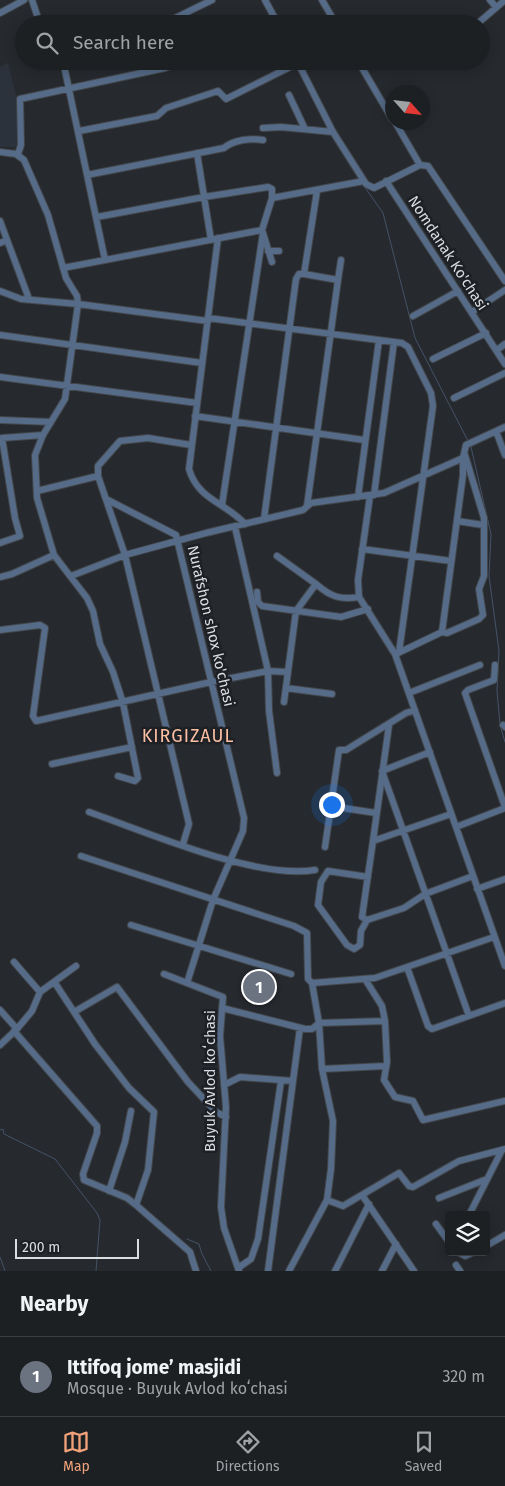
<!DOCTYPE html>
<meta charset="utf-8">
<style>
body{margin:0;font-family:"Fira Sans",sans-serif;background:#292d30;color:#f1f3f6}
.controls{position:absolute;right:15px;bottom:15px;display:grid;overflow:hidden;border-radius:5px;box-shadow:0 2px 12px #0003}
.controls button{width:45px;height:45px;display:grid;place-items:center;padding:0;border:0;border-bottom:1px solid #3a3e41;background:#1c2023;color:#f1f3f6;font:25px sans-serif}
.compass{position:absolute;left:385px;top:85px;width:45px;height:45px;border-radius:50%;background:#1c2023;box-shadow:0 2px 12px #0003;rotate:117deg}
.scale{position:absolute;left:15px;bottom:12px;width:124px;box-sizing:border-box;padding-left:5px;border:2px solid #dbdde1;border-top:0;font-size:14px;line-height:18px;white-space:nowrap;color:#dbdde1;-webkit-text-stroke:4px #1d2025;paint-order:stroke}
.you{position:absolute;left:331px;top:804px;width:18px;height:18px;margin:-12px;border:4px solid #fff;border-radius:50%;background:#1a73e8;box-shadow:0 0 0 8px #1a73e833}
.badge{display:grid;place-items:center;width:32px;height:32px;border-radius:50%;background:#f1a27b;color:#fff;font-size:16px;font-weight:700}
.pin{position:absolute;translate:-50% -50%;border:2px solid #fff;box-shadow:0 1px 5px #0006}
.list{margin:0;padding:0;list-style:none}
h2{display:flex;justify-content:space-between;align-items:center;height:65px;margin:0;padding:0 20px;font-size:21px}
h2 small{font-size:16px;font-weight:400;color:#a0a3a6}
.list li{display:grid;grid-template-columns:32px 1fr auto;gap:15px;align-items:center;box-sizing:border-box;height:80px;padding:0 20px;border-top:1px solid #3a3e41}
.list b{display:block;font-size:19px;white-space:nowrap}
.list p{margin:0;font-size:16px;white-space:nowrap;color:#a0a3a6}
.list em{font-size:16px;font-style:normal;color:#a0a3a6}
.icon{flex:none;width:28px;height:28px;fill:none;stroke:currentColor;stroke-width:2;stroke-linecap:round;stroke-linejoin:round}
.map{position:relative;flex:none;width:505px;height:1271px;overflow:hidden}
.search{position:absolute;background:#1c2023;box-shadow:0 2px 12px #0003;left:15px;right:15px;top:15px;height:55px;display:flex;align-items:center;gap:12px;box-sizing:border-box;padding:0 18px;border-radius:28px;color:#a0a3a6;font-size:19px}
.sheet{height:145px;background:#1c2023}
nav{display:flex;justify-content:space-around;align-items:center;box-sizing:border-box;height:70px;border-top:1px solid #3a3e41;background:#1c2023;font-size:14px;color:#a0a3a6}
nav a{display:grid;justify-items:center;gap:2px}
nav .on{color:#f1a27b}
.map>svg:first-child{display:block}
</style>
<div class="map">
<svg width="505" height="1271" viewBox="0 0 505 1271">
<rect width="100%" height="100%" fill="#262a2f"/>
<path fill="#2c323c" d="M8 63 17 100 19 143 17 147H0V67Z"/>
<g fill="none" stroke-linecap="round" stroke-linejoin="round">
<path stroke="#445267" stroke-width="1" d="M364 186 383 213 415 338 468 441
M471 447 491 534 489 576 499 651 497 691 500 724
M501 728 505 742
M0 1130 3 1129 4 1134 55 1159 97 1213 100 1220 96 1271
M187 1239 199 1244 202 1254 211 1271
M0 1257 5 1271"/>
<g stroke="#43474b" stroke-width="8">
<path id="minor" d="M32 0 40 24
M265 0 278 24
M322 0 336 24
M490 0 496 7
M0 13 24 0
M163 24 212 0
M477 24 505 0
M63 61 105 260
M297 61 333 132 366 184 374 188 420 165 428 166 505 281
M358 61 392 119
M289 95 305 129
M395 122 420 165
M263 128 281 127 333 132
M79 131 157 116 166 108 218 91 226 99 298 63
M0 152 16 154 24 160 48 215 66 278 77 296 78 304 65 399 43 435 35 455 37 498 54 555 87 598 93 611 100 644 113 672 123 703 138 778 135 781 118 776
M197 153 211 240
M18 154 21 145 20 99 165 68 185 61
M87 175 224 148C233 140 250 138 263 140
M386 181 505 364
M97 217 204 197 268 187 272 189V198
M0 221 29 299
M262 230 272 198 364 181
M218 238 189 469C198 500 225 502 245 524
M0 243 7 240
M268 251H279
M63 268 262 230 272 262
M304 274 338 280 307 506
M338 280 341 260
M0 291 21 299 78 304 208 321
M472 312 505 290
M413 316 458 291
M208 318 402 343 408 347 431 393 433 406 399 652
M0 335 202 363
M497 350 505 344
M433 359 486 333
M0 377 197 403
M454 398 505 373
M195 416 364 440
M0 420 51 422
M496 431 505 455
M37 491 98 476
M374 495 394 342
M370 496 358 580 359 597 395 654 505 966
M358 497 379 340
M106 499 176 535 244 818 243 831 213 900 187 983 223 997 220 1036 226 1107 221 1207 224 1228 239 1271
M222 505 263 233
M264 519 296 279 299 274H304L317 191
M457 521 483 525
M235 527 268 671 269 711 277 773
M0 543 20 536 15 518 2 438 43 435
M362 549 451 561
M277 556 316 584 296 611 284 702
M71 576 125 555 206 533 303 510 311 503 384 493 463 458 466 445 505 427
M0 577 12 574 54 555
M316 584C331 597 340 600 359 597
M257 592 258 602 262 606 341 617 368 609
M0 630 40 625 45 628 33 716 36 721 211 682 268 671 287 672
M442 632 447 633 479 619 483 615 479 589 484 576V518L465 455
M396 654 442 632 463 475V458
M495 665 494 680 468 690 465 693 505 807
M286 688 332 694
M409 693 480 665
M503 725 505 727
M430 752 382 771 469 1016
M52 764 132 747
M330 806 376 813
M89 812C147 832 256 880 315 870
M451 814 373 841 362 917 367 920 404 908 425 894 473 876
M456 827 505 808
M373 841 389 725
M183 844 189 824 125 555 98 476V466L120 441 148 438 191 445
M325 847 339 750H346L406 713 415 710
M81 856 294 926 307 933 308 979 312 983 319 1023 322 1069 333 1121 331 1169 327 1200 289 1271
M477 889 505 879
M367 920 361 931 360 945 354 949 347 945 318 905 321 882 328 871 368 877
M131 925 291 974
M14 962 40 992
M407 967 428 1026 432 1029 505 1003
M164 974 187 983
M365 979 382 1006 385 1021
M55 983 95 1044 129 1088 154 1112 148 1170 136 1205 190 1252 196 1271
M312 983 375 978 494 937
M222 1008 305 1029H312L319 1023 385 1021 387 1062 384 1080 395 1097 413 1101 423 1120 505 1101
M0 1010 17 1029 0 1045
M74 1012 117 987 188 1082 216 1112 226 1117
M17 1029 32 1011 40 992 76 966
M14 1031 97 1126V1133L83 1174 84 1180 127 1198 136 1205
M322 1069 385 1066
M224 1085 240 1077 293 1081 300 1028
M109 1191 125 1142 131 1111
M362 1195 414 1271
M439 1198 487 1179
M327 1200 343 1206 399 1173 409 1186 413 1187 459 1161 505 1149
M469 1215 502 1150
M436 1224 449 1242
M486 1246 505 1235
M458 1252 465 1256 474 1252
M456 1265 460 1271
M238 1268 251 1259 258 1239 281 1081
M268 1271 293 1081
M335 1271 369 1204
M382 1271 396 1244"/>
</g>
<use href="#minor" stroke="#556b88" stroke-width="6"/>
</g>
<g text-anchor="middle" stroke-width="5" stroke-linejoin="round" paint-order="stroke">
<g font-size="15" fill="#dbdde1" stroke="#1d2025">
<text transform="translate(448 253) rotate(57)" y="5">Nomdanak Ko'chasi</text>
<text transform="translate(211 626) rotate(77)" y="5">Nurafshon shox ko'chasi</text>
<text transform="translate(210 1081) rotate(-90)" y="5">Buyuk Avlod koʻchasi</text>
</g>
<g font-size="18" letter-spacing="1" fill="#fcbfa3" stroke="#1d2025">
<text x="188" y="742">KIRGIZAUL</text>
</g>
</g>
</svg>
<div class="controls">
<button><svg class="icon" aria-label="layers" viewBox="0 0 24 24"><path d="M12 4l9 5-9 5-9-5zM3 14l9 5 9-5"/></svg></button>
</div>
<svg class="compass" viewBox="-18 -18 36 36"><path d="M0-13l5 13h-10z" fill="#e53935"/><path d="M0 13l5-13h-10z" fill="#a0a3a6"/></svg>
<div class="scale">200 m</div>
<div class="you"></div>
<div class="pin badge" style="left:259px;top:987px;background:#6b7280">1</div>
<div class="search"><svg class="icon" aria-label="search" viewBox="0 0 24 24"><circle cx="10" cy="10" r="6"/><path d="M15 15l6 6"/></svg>Search here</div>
</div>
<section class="sheet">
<h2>Nearby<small></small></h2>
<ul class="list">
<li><span class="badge" style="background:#6b7280">1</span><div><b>Ittifoq jome’ masjidi</b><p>Mosque · Buyuk Avlod koʻchasi</p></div><em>320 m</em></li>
</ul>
</section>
<nav>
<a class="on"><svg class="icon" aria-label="map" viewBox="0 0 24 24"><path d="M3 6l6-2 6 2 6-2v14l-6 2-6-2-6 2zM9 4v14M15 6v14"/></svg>Map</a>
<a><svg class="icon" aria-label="directions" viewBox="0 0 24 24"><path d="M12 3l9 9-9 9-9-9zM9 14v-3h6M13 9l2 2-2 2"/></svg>Directions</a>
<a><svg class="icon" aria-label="saved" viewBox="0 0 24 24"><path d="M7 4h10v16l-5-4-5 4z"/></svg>Saved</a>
</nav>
